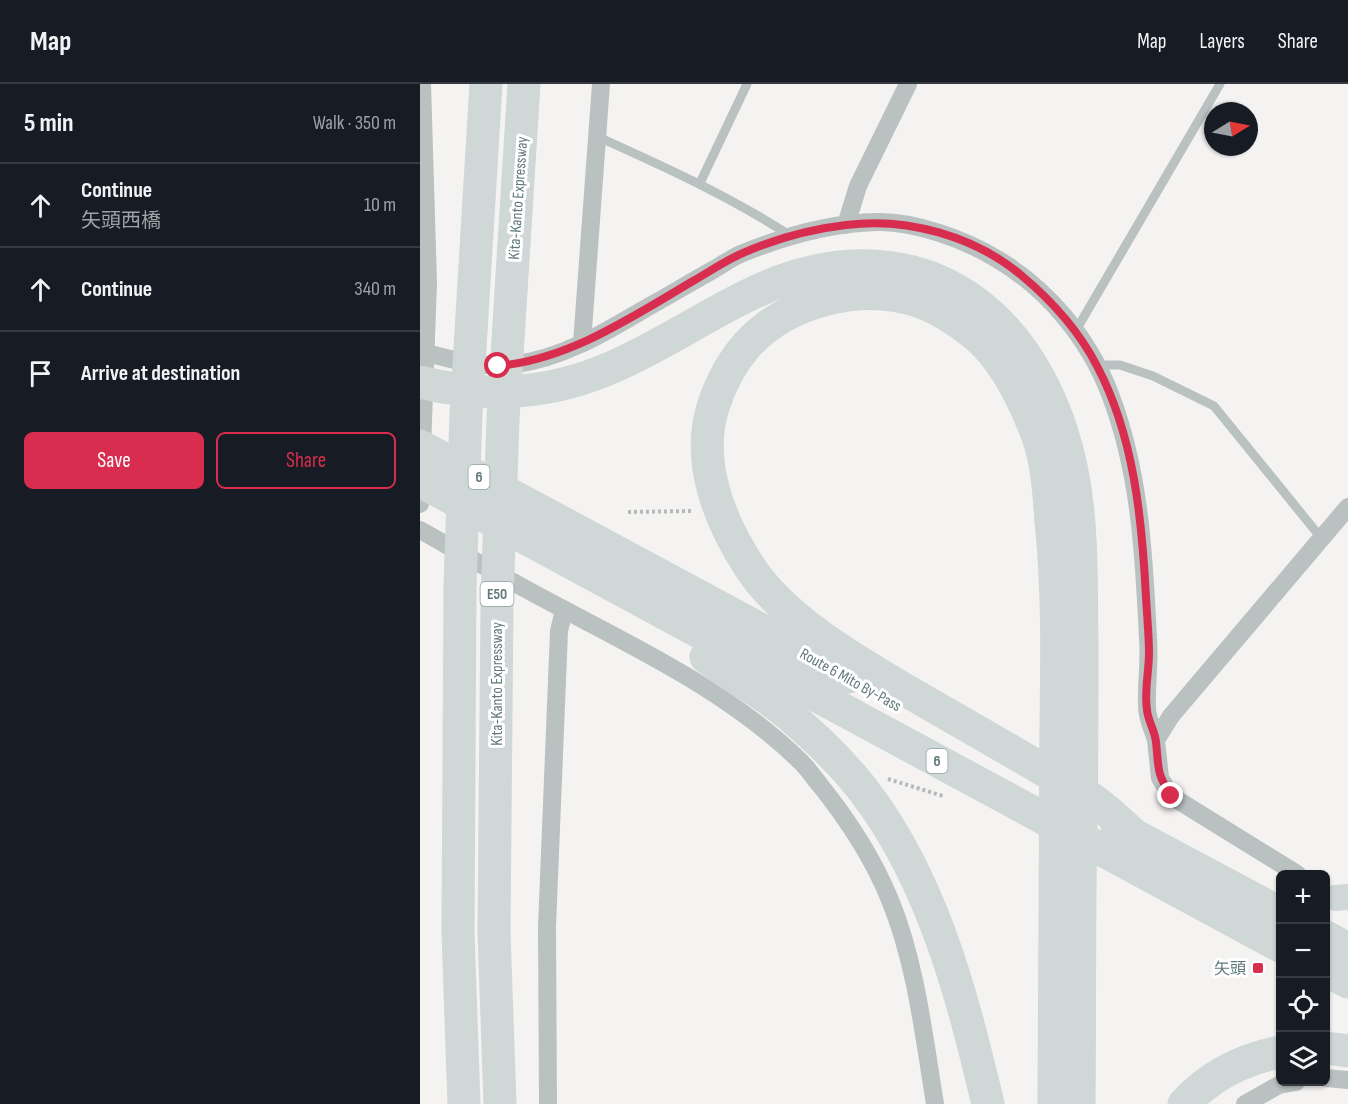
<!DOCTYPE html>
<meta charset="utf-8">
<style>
body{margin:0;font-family:"Sofia Sans Condensed","Noto Sans JP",sans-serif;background:#242831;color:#f1f3f6}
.controls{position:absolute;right:18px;bottom:18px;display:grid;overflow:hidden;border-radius:9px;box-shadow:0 2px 4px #0004}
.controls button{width:54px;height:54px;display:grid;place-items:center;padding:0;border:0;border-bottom:2px solid #363941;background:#171b24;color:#f1f3f6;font:30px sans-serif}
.compass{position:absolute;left:784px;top:18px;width:54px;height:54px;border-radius:50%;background:#171b24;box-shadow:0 2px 4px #0004;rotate:80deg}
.stop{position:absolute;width:18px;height:18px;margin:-14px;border:4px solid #d82d4e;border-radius:50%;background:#fff}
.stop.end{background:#d82d4e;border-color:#fff;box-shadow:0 2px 6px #0008}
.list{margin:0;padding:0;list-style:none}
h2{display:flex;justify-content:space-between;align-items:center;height:78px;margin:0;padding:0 24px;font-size:26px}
h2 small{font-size:20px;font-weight:400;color:#9ea1a6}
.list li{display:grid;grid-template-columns:39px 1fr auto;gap:18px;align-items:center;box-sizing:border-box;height:84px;padding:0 24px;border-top:2px solid #363941}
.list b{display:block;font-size:22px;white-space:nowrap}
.list p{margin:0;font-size:20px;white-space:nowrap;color:#9ea1a6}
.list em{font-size:20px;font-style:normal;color:#9ea1a6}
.actions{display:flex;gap:12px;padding:18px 24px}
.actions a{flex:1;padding:14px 0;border:2px solid #d82d4e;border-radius:9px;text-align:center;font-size:21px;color:#d82d4e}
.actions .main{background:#d82d4e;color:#fff}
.icon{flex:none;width:33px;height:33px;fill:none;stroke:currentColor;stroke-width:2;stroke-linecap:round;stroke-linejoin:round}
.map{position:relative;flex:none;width:928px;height:1020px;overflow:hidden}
header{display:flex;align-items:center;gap:36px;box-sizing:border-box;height:84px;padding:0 30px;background:#171b24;border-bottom:2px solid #363941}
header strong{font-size:28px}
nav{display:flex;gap:33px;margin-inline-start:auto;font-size:21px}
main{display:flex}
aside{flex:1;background:#171b24}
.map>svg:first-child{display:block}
</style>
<header>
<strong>Map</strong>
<nav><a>Map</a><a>Layers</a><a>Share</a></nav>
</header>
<main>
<aside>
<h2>5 min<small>Walk · 350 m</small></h2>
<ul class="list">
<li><svg class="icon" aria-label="ahead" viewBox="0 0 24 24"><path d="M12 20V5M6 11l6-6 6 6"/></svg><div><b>Continue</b><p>矢頭西橋</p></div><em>10 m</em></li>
<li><svg class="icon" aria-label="ahead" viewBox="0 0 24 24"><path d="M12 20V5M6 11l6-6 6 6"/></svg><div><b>Continue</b></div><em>340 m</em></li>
<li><svg class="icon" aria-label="arrive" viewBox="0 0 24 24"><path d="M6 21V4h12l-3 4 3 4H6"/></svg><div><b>Arrive at destination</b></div></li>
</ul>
<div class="actions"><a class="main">Save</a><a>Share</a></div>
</aside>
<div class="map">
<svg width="928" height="1020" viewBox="0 0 928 1020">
<rect width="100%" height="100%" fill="#f4f3f1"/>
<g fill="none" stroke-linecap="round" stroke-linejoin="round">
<path stroke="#b4baba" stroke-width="4" stroke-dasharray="3 3" stroke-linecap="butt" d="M208 428 273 427
M468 695 523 712"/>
<path stroke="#b9c1c1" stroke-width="9" d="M176 52C243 82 309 112 371 152
M280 99 327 0
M655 248 800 0
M677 281H700L733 292 794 322 902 455"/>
<path stroke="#b9c1c1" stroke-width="18" d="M426 141 438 102 488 0
M162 259 181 0
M0 267C31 276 64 285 96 280 144 274 187 247 228 223 250 211 271 198 293 186 303 180 313 173 323 169 365 152 412 139 457 138 495 137 546 156 577 175 628 205 669 255 690 310 720 388 724 471 728 554 730 577 726 600 727 623 727 634 733 646 736 656
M0 420 8 199 2 0
M0 446C48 473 95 500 143 525 226 569 311 610 379 676 387 683 393 693 400 701 428 736 453 774 470 816 496 879 504 953 515 1020
M877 790 751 712 740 694 736 656 751 632 928 423
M906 994 928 996
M128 1020 127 843 139 547 144 526
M825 1020 859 1001 876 998"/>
<path stroke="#cfd7d7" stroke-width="26" d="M915 814 928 813"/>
<path stroke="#cfd7d7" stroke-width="33" d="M0 298C66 315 133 310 195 282 252 257 303 219 361 197 412 178 470 175 521 198 599 234 640 317 654 398 663 452 661 508 662 562 662 620 662 677 661 734 659 829 660 925 659 1020
M0 362 429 593
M0 397 860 862
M286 573C309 591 335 604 358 622 383 642 409 666 431 691 509 782 541 906 568 1020
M697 742 860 829
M906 853 928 865
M906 886 928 898
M906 964 928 967
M44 1020 38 849 40 502 46 330 66 0
M80 1020 74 848 77 519 83 335 104 0
M634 1020C635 893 635 767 636 640 637 572 638 505 631 437 629 409 627 377 617 350 604 316 586 278 558 253 541 239 519 224 498 217 441 198 367 217 327 261 312 278 300 301 293 323 276 377 299 436 329 482 362 534 434 576 487 607 530 632 573 657 617 682 636 694 659 704 677 719 691 729 704 742 717 754
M764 1020C790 992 824 975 860 968"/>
</g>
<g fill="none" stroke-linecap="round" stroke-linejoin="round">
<path stroke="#d82d4e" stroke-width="8" d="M78 282C150 275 212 233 273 197 289 188 306 176 323 169 355 155 391 145 426 141 487 133 554 152 601 191 631 216 659 247 677 282 714 352 722 435 726 513 727 532 729 551 729 569 729 588 724 608 727 626 728 637 735 647 736 658 739 685 736 688 751 712"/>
</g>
<rect fill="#d82d4e" stroke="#fff" stroke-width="2" x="832" y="878" width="12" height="12" rx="3"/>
<g text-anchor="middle" stroke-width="6" stroke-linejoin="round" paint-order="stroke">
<g fill="#fff" stroke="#90a2a2" stroke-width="1.5">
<rect x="48.5" y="381" width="21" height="24" rx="4.5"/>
<rect x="60.5" y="498" width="33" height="24" rx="4.5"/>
<rect x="506.5" y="665" width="21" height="24" rx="4.5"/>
</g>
<g font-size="15" font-weight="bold" fill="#617a7a">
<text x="59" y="398">6</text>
<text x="77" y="515">E50</text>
<text x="517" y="682">6</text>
</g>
<g font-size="16" fill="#617a7a" stroke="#fff">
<text transform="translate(97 114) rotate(-86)" y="6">Kita-Kanto Expressway</text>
<text transform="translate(431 595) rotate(29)" y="6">Route 6 Mito By-Pass</text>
<text transform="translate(76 600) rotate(-90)" y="6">Kita-Kanto Expressway</text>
</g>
<g font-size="16" fill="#617a7a" stroke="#fff" text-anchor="end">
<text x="826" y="890">矢頭</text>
</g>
</g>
</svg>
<div class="controls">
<button>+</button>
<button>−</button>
<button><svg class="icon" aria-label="locate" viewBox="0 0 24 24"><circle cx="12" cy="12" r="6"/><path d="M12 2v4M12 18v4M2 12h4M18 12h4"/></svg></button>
<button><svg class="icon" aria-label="layers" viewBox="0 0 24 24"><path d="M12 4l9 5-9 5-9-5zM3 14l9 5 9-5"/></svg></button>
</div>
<svg class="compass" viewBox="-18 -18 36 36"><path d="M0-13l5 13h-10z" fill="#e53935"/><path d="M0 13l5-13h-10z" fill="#9ea1a6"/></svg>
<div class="stop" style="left:78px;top:282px"></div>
<div class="stop end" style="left:751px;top:712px"></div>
</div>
</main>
